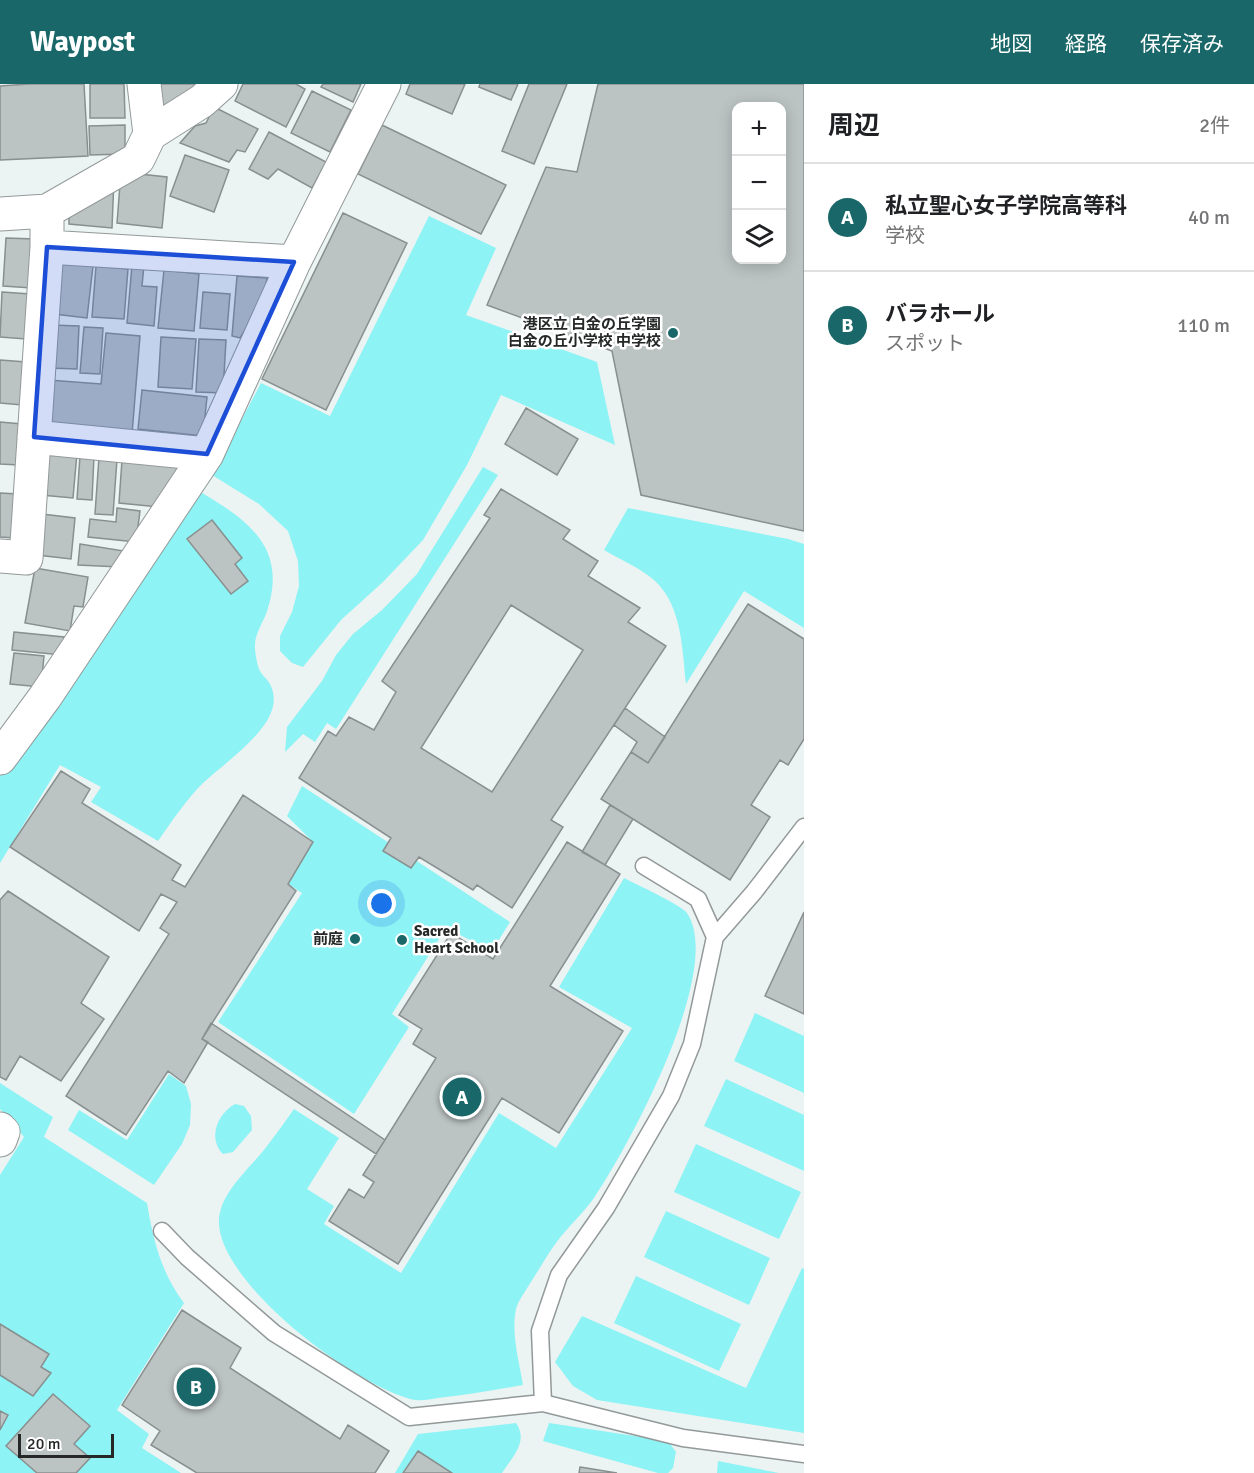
<!DOCTYPE html>
<html lang="ja">
<meta charset="utf-8">
<style>
body{margin:0;font-family:Signika,"Noto Sans JP",sans-serif;background:#f2f2f2;color:#202124}
.controls{position:absolute;right:18px;top:18px;display:grid;overflow:hidden;border-radius:12px;box-shadow:0 3px 15px #0003}
.controls button{width:54px;height:54px;display:grid;place-items:center;padding:0;border:0;border-bottom:2px solid #e0e0e0;background:#fff;color:#202124;font:30px sans-serif}
.scale{position:absolute;left:18px;bottom:15px;width:96px;box-sizing:border-box;padding-left:6px;border:3px solid #262828;border-top:0;font-size:16px;line-height:21px;white-space:nowrap;color:#262828;-webkit-text-stroke:4px #fff;paint-order:stroke}
.you{position:absolute;left:382px;top:820px;width:21px;height:21px;margin:-15px;border:4px solid #fff;border-radius:50%;background:#1a73e8;box-shadow:0 0 0 9px #1a73e833}
.badge{display:grid;place-items:center;width:39px;height:39px;border-radius:50%;background:#196768;color:#fff;font-size:20px;font-weight:700}
.pin{position:absolute;translate:-50% -50%;border:3px solid #fff;box-shadow:0 2px 6px #0006}
.list{margin:0;padding:0;list-style:none}
h2{display:flex;justify-content:space-between;align-items:center;height:78px;margin:0;padding:0 24px;font-size:26px}
h2 small{font-size:20px;font-weight:400;color:#757577}
.list li{display:grid;grid-template-columns:39px 1fr auto;gap:18px;align-items:center;box-sizing:border-box;height:108px;padding:0 24px;border-top:2px solid #e0e0e0}
.list b{display:block;font-size:22px;white-space:nowrap}
.list p{margin:0;font-size:20px;white-space:nowrap;color:#757577}
.list em{font-size:20px;font-style:normal;color:#757577}
.icon{flex:none;width:33px;height:33px;fill:none;stroke:currentColor;stroke-width:2;stroke-linecap:round;stroke-linejoin:round}
.map{position:relative;flex:none;width:804px;height:1389px;overflow:hidden}
header{display:flex;align-items:center;gap:36px;box-sizing:border-box;height:84px;padding:0 30px;background:#196768;color:#fff}
header strong{font-size:28px}
nav{display:flex;gap:33px;margin-inline-start:auto;font-size:21px}
main{display:flex}
aside{flex:1;background:#fff}
.map>svg:first-child{display:block}
</style>
<header>
<strong>Waypost</strong>
<nav><a>地図</a><a>経路</a><a>保存済み</a></nav>
</header>
<main>
<div class="map">
<svg width="804" height="1389" viewBox="0 0 804 1389">
<rect width="100%" height="100%" fill="#ecf3f3"/>
<path fill="#8ef3f4" d="M429 132 496 164 466 231 597 278 615 361 501 311 467 381 423 456 383 498 341 536 303 583 292 579 280 567V552L292 528 299 502 298 477 288 447 259 420 212 391 261 299 330 332Z
M483 383 498 391 336 645 327 639 315 658 303 650 285 668 287 643 322 597 336 571 353 550 382 526 417 490Z
M199 407C246 435 287 462 268 524 265 536 254 550 255 563 255 569 257 579 259 585 261 591 267 594 270 600 275 610 275 620 270 631 260 654 223 681 203 699 186 716 172 737 158 757L91 718 101 703 60 681 0 779V692Z
M628 424 788 455 804 460V544L744 507 686 600C682 563 682 516 649 492 636 482 619 475 604 466Z
M302 702 510 838 492 867 446 844 392 930 409 943 354 1030 218 938 302 809 288 800 313 758 287 732Z
M624 794C636 800 681 821 687 829 725 885 628 1064 594 1114 584 1128 570 1141 559 1155 548 1169 539 1186 529 1201 525 1208 518 1217 516 1225 511 1250 519 1276 523 1301 495 1306 467 1311 438 1314 431 1315 423 1317 416 1316 361 1307 204 1191 220 1128 226 1103 252 1082 267 1062 276 1050 285 1038 294 1025L339 1054 307 1105 334 1122 324 1140 401 1189 499 1029 556 1064 632 944 559 903Z
M755 929 804 952V1009L734 977Z
M169 990 186 1002 191 1020 190 1041 182 1060 154 1101 68 1046 79 1026 127 1056Z
M726 995 804 1031V1087L704 1042Z
M0 999 53 1033 44 1053 147 1119C153 1155 161 1189 184 1219L117 1326 149 1350 142 1364 181 1389H0V1091L24 1053 0 1025Z
M235 1020 244 1022 251 1032 252 1046 233 1068 223 1070C207 1054 218 1029 235 1020Z
M696 1060 801 1108 779 1155 674 1108Z
M666 1127 770 1174 749 1221 644 1173Z
M802 1184 804 1185V1349L597 1316 573 1302 555 1278 582 1232 746 1304Z
M636 1192 741 1240 719 1287 614 1239Z
M516 1339C529 1358 512 1373 502 1389H395L418 1350Z
M549 1339 668 1357 676 1368 673 1384 668 1389H658L543 1357Z
M718 1377 779 1389H717Z"/>
<path fill="#bcc3c3" stroke="#898f8f" stroke-width="1.5" fill-rule="evenodd" d="M29 0H84L88 72 0 76V2Z
M90 0H124L125 34H90Z
M160 0H197L174 25 157 23Z
M243 0H296L305 5 286 43 235 17Z
M323 0H361L353 18 321 3Z
M410 0H465L452 30 406 10Z
M480 0H518L511 16 479 3Z
M529 0H567L534 80 502 67Z
M598 0H804V447L641 411 612 267 487 221 546 83 577 88ZM736 22H782V176H736Z
M312 7 351 26 330 68 291 49Z
M214 23 258 45 245 68 237 66 229 78 180 59 195 42 206 39Z
M125 41V70L90 71 89 42Z
M382 41 506 101 481 150 358 90Z
M269 48 326 78 312 104 278 85 268 95 249 85Z
M185 71 229 86 214 128 170 112Z
M121 88 167 93 162 144 117 139Z
M114 94 112 144 69 140V118Z
M343 129 407 159 326 326 262 295Z
M6 154 35 155 32 204 3 202Z
M59 179 93 182 87 234 54 230Z
M132 181H144L142 202 157 203 154 242 127 239Z
M96 182 128 185 124 235 92 233Z
M164 186 199 190 194 247 158 244Z
M237 192 267 194 264 216 240 254 232 252Z
M2 208 30 210 26 255 0 253Z
M203 208 230 210 227 246 200 244Z
M51 241 79 242 77 285 48 284Z
M84 243 103 244 100 290 80 289Z
M106 249 140 252 132 350 45 343 49 296 101 300Z
M161 253 196 255 192 305 158 303Z
M199 255 226 256 223 309 196 308Z
M0 276 26 278 22 321 0 319Z
M142 306 207 313 203 352 138 345Z
M526 324 578 355 557 391 505 360Z
M0 338 22 340 19 381 0 380Z
M44 367 77 369 73 414 41 411Z
M80 372H94L92 416 77 415Z
M99 373 117 375 113 431 95 430Z
M122 376 179 377 178 400 159 423 119 419Z
M501 405 570 446 563 455 598 477 588 492 640 524 628 538 666 562 551 736 563 743 512 824 477 801 473 806 419 773 411 784 383 767 391 754 299 694 328 647 336 652 349 633 374 646 396 608 382 597 490 434 484 431ZM511 521 583 566 492 708 421 664Z
M0 409 18 410 16 454 0 453Z
M117 424 140 427 136 458 88 453 90 435 116 438Z
M42 430 75 434 71 475 37 471Z
M212 436 242 474 235 480 248 497 231 510 187 455Z
M80 460 130 468 120 483 78 481Z
M35 484 88 493 83 523 74 522 70 547 25 539Z
M748 520 804 555V655L788 681 780 676 751 721 770 733 730 796 601 715 631 668 648 679Z
M14 548 64 553 62 571 12 566Z
M14 569 44 572 41 603 10 600Z
M625 624 665 653 648 679 631 668 637 658 614 641Z
M61 687 90 705 82 719 181 781 172 796 185 803 243 711 313 758 288 800 296 807 202 955 208 958 184 999 168 987 126 1051 66 1012 169 850 160 844 177 818 161 810 139 847 10 763Z
M610 721 633 735 605 781 582 768Z
M567 758 620 790 550 902 623 947 559 1049 502 1014 398 1180 329 1137 349 1105 364 1114 374 1098 363 1091 436 974 413 960 422 945 399 931 451 849 493 875Z
M8 807 109 873 81 919 104 935 61 997 20 972 6 996 0 993V816Z
M804 828V930L765 912Z
M211 939 385 1056 376 1070 202 955Z
M182 1226 241 1264 230 1284 340 1355 348 1341 389 1367 375 1389H197L151 1361 160 1347 122 1321Z
M0 1240 49 1270 41 1283 51 1289 33 1312 0 1291Z
M53 1310 90 1342 74 1360 90 1374 76 1389H37L6 1362Z
M0 1327 8 1331 0 1346Z
M418 1367 452 1389H403Z
M580 1383 617 1389H579Z"/>
<g fill="none" stroke-linecap="round" stroke-linejoin="round">
<g stroke="#939999" stroke-width="19">
<path id="lane" d="M644 782 698 815 715 853
M162 1147 187 1173 274 1249 409 1333 543 1319 683 1354 804 1370
M543 1319 540 1247 559 1191 606 1124 671 1012 692 960 715 853 754 808 804 743"/>
</g>
<g stroke="#939999" stroke-width="35">
<path id="street" d="M144 0 150 50
M0 130 47 127
M47 163 294 178
M34 353 207 370
M0 472 26 474 47 163V127L138 75 150 50 202 17 221 0
M0 674 45 613 207 370 294 178 384 0
M0 1045 3 1048 0 1056"/>
</g>
<use href="#lane" stroke="#fff" stroke-width="16"/>
<use href="#street" stroke="#fff" stroke-width="33"/>
</g>
<path fill="#1d4ed8" fill-opacity="0.2" stroke="#1d4ed8" stroke-width="4.5" stroke-linejoin="round" d="M47 163 294 178 207 370 34 353Z"/>
<g fill="#196768" stroke="#fff" stroke-width="2">
<circle cx="673" cy="249" r="6"/>
<circle cx="355" cy="855" r="6"/>
<circle cx="402" cy="856" r="6"/>
</g>
<g text-anchor="middle" stroke-width="5" stroke-linejoin="round" paint-order="stroke">
<g font-size="15" font-weight="bold" fill="#262828" stroke="#fff" text-anchor="end">
<text x="661" y="245">港区立 白金の丘学園<tspan x="661" dy="17">白金の丘小学校 中学校</tspan></text>
<text x="414" y="852" text-anchor="start">Sacred<tspan x="414" dy="17">Heart School</tspan></text>
<text x="343" y="860">前庭</text>
</g>
</g>
</svg>
<div class="controls">
<button>+</button>
<button>−</button>
<button><svg class="icon" aria-label="layers" viewBox="0 0 24 24"><path d="M12 4l9 5-9 5-9-5zM3 14l9 5 9-5"/></svg></button>
</div>
<div class="scale">20 m</div>
<div class="you"></div>
<div class="pin badge" style="left:462px;top:1013px">A</div>
<div class="pin badge" style="left:196px;top:1303px">B</div>
</div>
<aside>
<h2>周辺<small>2件</small></h2>
<ul class="list">
<li><span class="badge">A</span><div><b>私立聖心女子学院高等科</b><p>学校</p></div><em>40 m</em></li>
<li><span class="badge">B</span><div><b>バラホール</b><p>スポット</p></div><em>110 m</em></li>
</ul>
</aside>
</main>
